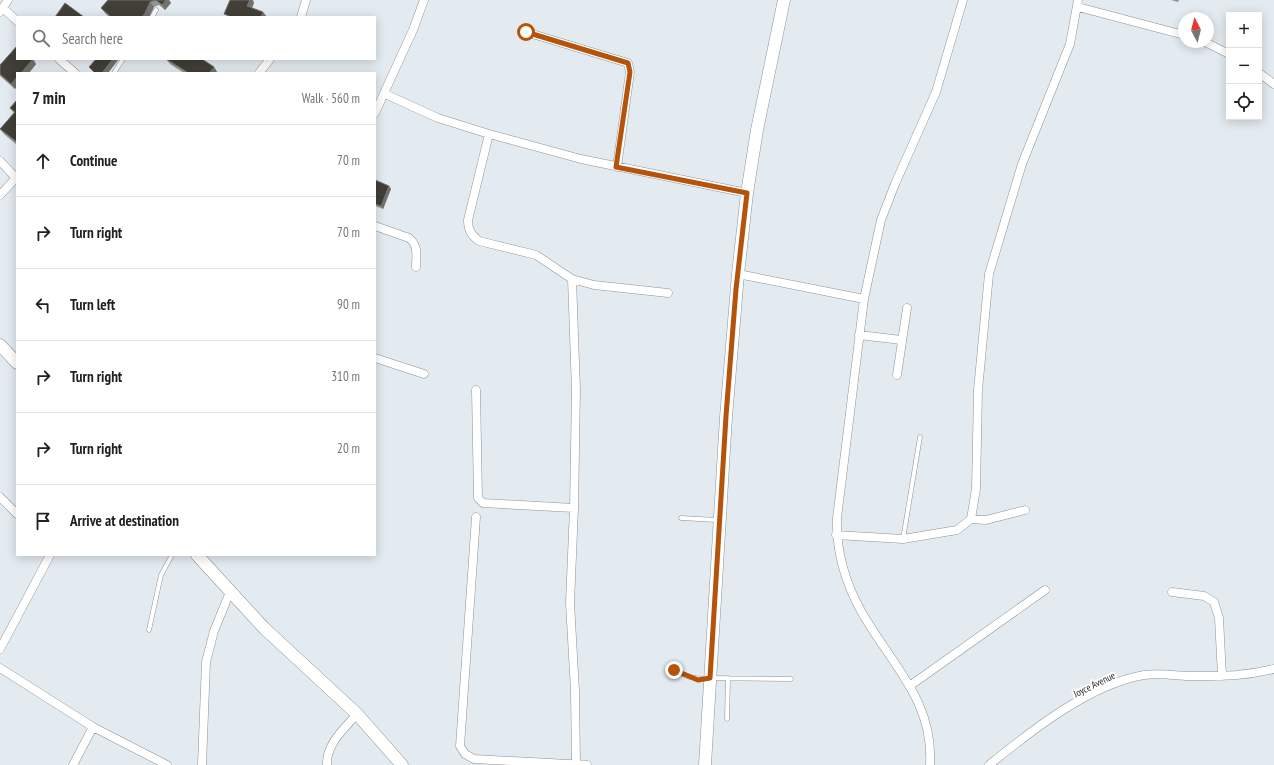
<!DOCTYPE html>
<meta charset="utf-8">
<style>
body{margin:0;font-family:"PT Sans Narrow",sans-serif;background:#f2f2f2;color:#202124}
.controls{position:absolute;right:12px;top:12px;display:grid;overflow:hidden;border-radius:0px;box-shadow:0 2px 10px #0003}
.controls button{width:36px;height:36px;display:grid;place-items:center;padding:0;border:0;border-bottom:1px solid #e0e0e0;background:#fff;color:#202124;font:20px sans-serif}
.compass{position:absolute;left:1178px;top:12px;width:36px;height:36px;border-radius:50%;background:#fff;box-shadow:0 2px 10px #0003;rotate:353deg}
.stop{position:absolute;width:12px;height:12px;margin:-9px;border:3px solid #b45309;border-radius:50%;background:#fff}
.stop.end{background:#b45309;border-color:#fff;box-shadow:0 1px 4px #0008}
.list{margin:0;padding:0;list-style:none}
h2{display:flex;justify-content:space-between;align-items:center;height:52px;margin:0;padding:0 16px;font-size:17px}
h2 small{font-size:13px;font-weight:400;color:#757577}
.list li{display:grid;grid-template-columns:26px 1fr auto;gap:12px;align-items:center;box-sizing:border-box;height:72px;padding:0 16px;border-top:1px solid #e0e0e0}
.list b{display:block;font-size:15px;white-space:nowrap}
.list em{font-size:13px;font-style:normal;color:#757577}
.icon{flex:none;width:22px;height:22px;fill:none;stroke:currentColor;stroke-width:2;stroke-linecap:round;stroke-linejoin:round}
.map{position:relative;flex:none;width:1274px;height:765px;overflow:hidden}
.search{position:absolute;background:#fff;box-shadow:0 2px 10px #0003;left:16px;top:16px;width:360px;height:44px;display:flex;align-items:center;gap:10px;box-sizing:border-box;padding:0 14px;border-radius:0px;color:#757577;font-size:15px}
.panel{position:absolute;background:#fff;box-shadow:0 2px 10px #0003;left:16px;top:72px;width:360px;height:484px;border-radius:0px}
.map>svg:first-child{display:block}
</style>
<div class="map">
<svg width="1274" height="765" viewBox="0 0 1274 765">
<rect width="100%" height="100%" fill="#e3eaf0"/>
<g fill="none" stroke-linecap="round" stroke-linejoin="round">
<g stroke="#8d9398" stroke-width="5">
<path id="lane" d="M152 17 156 10
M114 73 123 59
M681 518 717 520
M903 539 920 437
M149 630 161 575 172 555
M674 670C687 677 695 680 710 678L791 679
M727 719 728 678"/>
</g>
<g stroke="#8d9398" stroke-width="9">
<path id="street" d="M1078 7 1184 35
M3 8 17 21
M0 12 8 0
M301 17 306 0
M526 32 628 63 630 72 617 167
M1205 42 1229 54
M59 59 75 73
M259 73 270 59
M1259 73 1274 84
M385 94 438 118 489 134 581 159 747 193
M375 113 413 30 424 0
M489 134 468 220C468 230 471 235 479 241L536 255 572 279 594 285 668 293
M0 161 17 179
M0 195 16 178
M375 226 409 238C419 246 416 256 416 267
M738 274 864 299
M572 279 576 390 574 508 570 603 575 691 576 764
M859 335 901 340
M375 358 424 374
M897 375 907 308
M476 390 478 498 483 503 574 508
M0 497 17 514
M476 517 460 746 465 754 474 759 587 765
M971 519 986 520 1025 510
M836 535 903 539 957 530 971 519 976 489 978 390 989 274 1022 164 1070 44 1078 0
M1172 592 1204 596 1214 602 1219 618 1222 676
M0 649 50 555
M0 668 93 727 167 765
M911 685 1045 590
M73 765 93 727
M202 765 206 662 214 631 230 592
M327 765C326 744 344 729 357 714
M930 765C934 700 890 663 861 611 845 582 836 550 837 518L864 299 881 220 895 184 936 92 963 0
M989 765C1031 731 1090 684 1144 675 1157 673 1173 675 1186 676 1219 676 1242 677 1274 669"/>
</g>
<g stroke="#8d9398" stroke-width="13">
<path id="secondary" d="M0 345 17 363
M197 555 264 628 357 714 402 765
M705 765 726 417 738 274 747 193 757 130 784 0"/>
</g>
<use href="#lane" stroke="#fff" stroke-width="4"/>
<use href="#street" stroke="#fff" stroke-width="8"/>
<use href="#secondary" stroke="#fff" stroke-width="12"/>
</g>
<path fill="#929494" d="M108 0H169L171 3 165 10 159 5 154 7 149 17H109L105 13 101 8Z
M1171 0H1179L1178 2Z
M166 59 214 67 217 72 216 73H184L170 64Z
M36 64 29 73H17L15 89 0 76V65Z
M17 100V145L4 134 0 129 14 113 10 108Z
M375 180 389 186 391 189 383 209 375 206Z"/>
<path fill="#72726f" d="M166 0H169L171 3 165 10 162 5Z
M250 0H253L254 3 251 11 247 6Z
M150 2 154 7 149 17H142Z
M263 12 267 17H261Z
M33 59 36 64 29 73H21Z
M113 59H119L108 73H102Z
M214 67 217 72 216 73H209Z
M17 77V86L15 89 11 84Z
M389 186 391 189 383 209 381 206Z"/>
<path fill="#423e38" stroke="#72726f" d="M108 0H166L162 5 156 0 150 2 145 13 142 17H111L101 8Z
M230 0H250L247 6 263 12 261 17H229V16L224 14Z
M65 3 84 17H55Z
M17 46V59H33L21 73H17V77L11 84 0 74V65Z
M96 59H113L102 73H95L89 67Z
M166 59H202L214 67 209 73H186L187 72Z
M17 100V142L0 129 15 112 10 108Z
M375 180 389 186 381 206 375 204Z"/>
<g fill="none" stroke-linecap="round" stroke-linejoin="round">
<path stroke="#b45309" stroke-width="5" d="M526 32 628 63 630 72 616 167 747 193 736 289 726 416 710 678 698 680 674 670"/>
</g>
<g text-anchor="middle" stroke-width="4" stroke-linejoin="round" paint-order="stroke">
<g font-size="10" fill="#26282a" stroke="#fff">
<text transform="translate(1094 684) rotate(-26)" y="4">Joyce Avenue</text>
</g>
</g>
</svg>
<div class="controls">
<button>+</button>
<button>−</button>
<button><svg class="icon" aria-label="locate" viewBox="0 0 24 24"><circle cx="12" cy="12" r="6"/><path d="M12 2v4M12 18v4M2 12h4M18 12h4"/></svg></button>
</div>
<svg class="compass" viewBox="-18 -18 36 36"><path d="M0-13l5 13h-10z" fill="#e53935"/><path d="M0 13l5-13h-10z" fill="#757577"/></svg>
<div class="stop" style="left:526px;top:32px"></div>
<div class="stop end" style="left:674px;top:670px"></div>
<div class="search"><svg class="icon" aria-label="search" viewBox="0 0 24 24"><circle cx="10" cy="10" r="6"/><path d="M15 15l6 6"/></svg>Search here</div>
<section class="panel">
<h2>7 min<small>Walk · 560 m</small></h2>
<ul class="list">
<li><svg class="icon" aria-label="ahead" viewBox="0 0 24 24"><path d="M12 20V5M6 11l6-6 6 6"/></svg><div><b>Continue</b></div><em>70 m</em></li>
<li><svg class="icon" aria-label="right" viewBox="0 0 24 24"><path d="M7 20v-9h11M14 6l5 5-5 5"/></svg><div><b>Turn right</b></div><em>70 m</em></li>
<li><svg class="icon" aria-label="left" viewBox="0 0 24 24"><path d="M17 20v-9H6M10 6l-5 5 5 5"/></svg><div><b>Turn left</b></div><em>90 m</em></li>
<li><svg class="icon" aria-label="right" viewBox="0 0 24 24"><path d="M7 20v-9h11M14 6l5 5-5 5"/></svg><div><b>Turn right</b></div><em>310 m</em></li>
<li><svg class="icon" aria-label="right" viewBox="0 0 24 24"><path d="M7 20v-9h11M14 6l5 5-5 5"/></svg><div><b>Turn right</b></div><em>20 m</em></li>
<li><svg class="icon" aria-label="arrive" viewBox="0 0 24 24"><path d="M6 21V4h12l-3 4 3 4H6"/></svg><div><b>Arrive at destination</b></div></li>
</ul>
</section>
</div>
